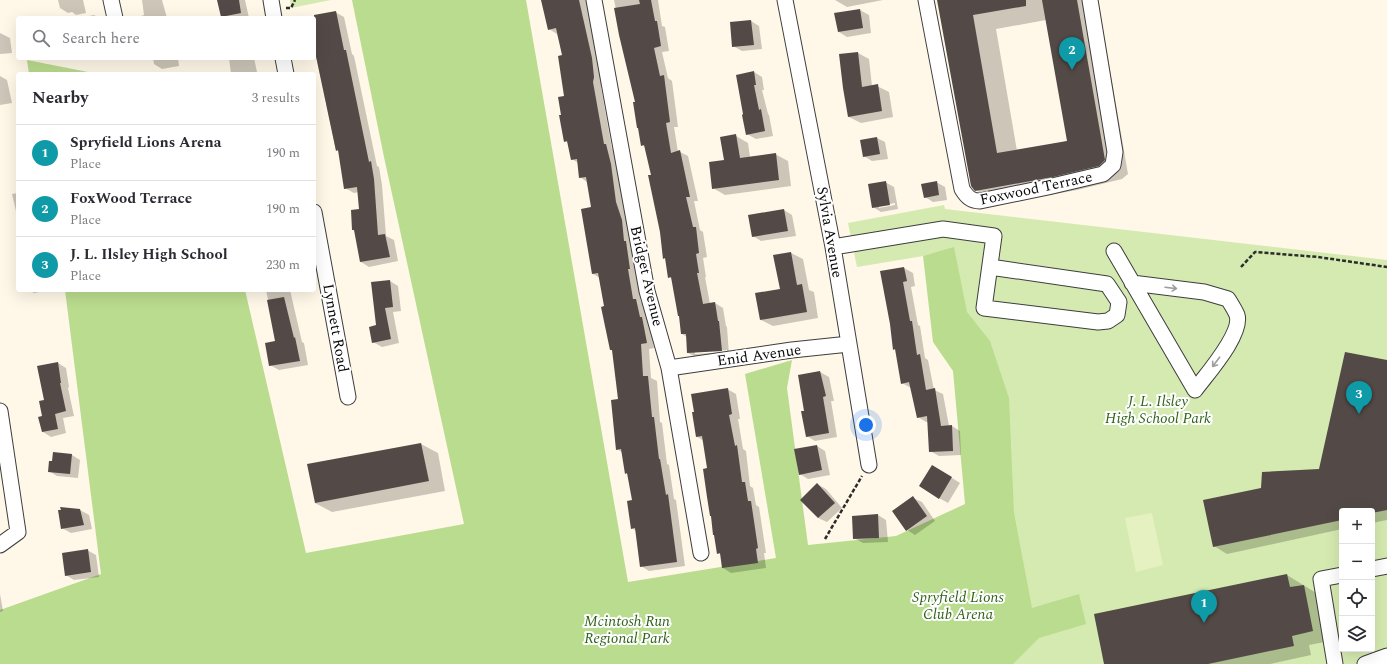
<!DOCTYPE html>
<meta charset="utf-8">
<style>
body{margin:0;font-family:Spectral,serif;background:#f7f7f7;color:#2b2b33}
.controls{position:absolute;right:12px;bottom:12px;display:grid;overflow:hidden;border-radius:4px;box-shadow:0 4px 16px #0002}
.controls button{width:36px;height:36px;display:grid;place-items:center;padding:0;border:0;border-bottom:1px solid #e1e1e2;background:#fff;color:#2b2b33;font:20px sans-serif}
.you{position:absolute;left:866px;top:425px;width:14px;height:14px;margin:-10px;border:3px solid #fff;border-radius:50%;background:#1a73e8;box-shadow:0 0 0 6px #1a73e833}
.badge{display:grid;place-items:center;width:26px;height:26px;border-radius:50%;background:#111827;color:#fff;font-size:13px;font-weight:700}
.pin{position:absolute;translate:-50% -33px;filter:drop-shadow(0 1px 2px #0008)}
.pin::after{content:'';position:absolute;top:21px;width:14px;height:12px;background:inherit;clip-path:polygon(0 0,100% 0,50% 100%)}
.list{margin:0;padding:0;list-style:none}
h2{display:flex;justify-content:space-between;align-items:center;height:52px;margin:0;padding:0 16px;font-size:17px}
h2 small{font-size:13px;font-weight:400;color:#7c7c81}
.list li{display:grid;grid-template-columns:26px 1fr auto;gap:12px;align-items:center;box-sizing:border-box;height:56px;padding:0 16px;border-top:1px solid #e1e1e2}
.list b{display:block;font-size:15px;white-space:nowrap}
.list p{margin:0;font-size:13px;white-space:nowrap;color:#7c7c81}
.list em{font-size:13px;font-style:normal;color:#7c7c81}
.icon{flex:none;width:22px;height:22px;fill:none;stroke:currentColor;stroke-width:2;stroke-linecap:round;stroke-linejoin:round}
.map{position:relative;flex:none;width:1387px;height:664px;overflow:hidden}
.search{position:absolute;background:#fff;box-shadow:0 4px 16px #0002;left:16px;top:16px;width:300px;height:44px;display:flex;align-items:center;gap:10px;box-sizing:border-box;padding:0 14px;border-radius:4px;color:#7c7c81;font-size:15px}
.panel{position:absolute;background:#fff;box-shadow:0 4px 16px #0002;left:16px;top:72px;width:300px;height:220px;border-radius:4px}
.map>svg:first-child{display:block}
</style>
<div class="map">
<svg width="1387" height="664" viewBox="0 0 1387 664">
<rect width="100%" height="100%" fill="#fff7e7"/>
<path fill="#d5eab0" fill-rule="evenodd" d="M290 0H331L291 8Z
M944 205 945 209 1387 260V664H328L1003 527 952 249 923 256 857 267 848 223ZM1342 511H1372V649H1342Z"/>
<path fill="#badc8e" d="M352 0H526L628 582 776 558 745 374 792 360 787 388 808 545 896 536 965 504 953 371 933 342 923 256 954 247 967 312 990 341 1009 398 1014 513 1032 608 1079 594 1086 624 1039 638 1013 664H0V610L101 574 65 290H245L306 553 464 524 384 157Z
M27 60 98 74H29Z"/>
<path fill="#e6f1c2" d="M1152 513 1163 565 1136 572 1125 518Z"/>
<path fill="#0003" fill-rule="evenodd" d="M58 0H83L86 13 76 15 72 12 68 13 60 8Z
M142 0H165H162L167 18H136L144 15Z
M218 0H245L249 18H222Z
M542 0H586L600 64 602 82 601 87 612 149 614 150 638 273H636L641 302 644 304 650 323 654 348 649 349 651 378 657 381 660 422 662 423 667 464 669 465 674 499 676 500 685 566 649 571 641 566 636 531 632 528 633 501 629 475 626 473 623 453 617 449 619 400 614 351 611 350 600 278 593 274 592 208 587 182 580 177 578 163 572 159 568 143 565 141 562 115 565 97 563 56 557 34 549 29Z
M614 0H658L662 26 665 27 669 51 662 52 668 78 672 81 678 127H674L678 152H680L688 156 698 201H694L700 230 703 232 707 257 703 258 706 277H705L710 304 715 303 723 308 726 326 727 327 729 355 696 357 688 353 687 337 682 334 680 316 672 279 669 277 667 260 664 258 652 176 646 147 642 145 636 103ZM727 350V352L695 354V352Z
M835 0H883L847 7Z
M938 0H1098L1128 174 1122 179 1077 190 999 204 976 190ZM1046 20 1068 141 1017 151 996 29Z
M860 10 869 15 871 33 847 37 839 32Z
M335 12 344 17 352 54 354 56 377 166 379 167 382 185 386 236 394 240 398 261 369 267 361 262 355 231 353 230 360 210 359 192 354 193 345 188 340 152 336 150 314 46V18L308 17Z
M94 15 99 18H81Z
M751 21 759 26 762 49 742 51 733 46Z
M0 33 10 38 12 53 0 54Z
M858 53 869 59 872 86H877L889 92 893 117 861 123 849 117Z
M153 58H178L179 66 162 69 154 64Z
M229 58H254L257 72 259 74H231Z
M754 72 762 77 764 90H762L768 114 769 115 773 136 756 139 747 134Z
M0 76 7 80 12 103 0 105Z
M736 136 748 143 750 157 775 154 788 161 791 186 725 195 713 188Z
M877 138 885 142 888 159 872 161 864 156Z
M885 182 894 187 898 209 881 212 873 207ZM895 203V205L879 208V206Z
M936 182 945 187 947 200 933 202 925 197Z
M18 193V220L12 194Z
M784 210 792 215 796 236 761 241 753 236Z
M791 253 803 259 809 290 814 292 818 318 773 326 761 320 781 289Z
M904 268 913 273 915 286 911 287 918 325 920 326 925 358 928 360 934 390 943 394 949 426H952L960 431 961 455 939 456 930 451 928 422H926L918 417 911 388 902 383 896 350 894 349Z
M390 281 398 286 401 311 393 312 399 343 382 347 373 342Z
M29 290H49L34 293Z
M266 290H290L302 342 304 343 308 365 279 370 270 365 277 342Z
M1387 361V520L1372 523V511H1342V529L1227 554 1214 546 1262 489 1320 470Z
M58 363 66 368 69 387 68 388 74 416 63 418 66 433 51 437 43 432V417L45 401Z
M820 372 829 377 834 401H831L837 437 815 441 807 436 805 412Z
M727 389 736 394 740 419H738L743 449 746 451 750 486 753 488 756 505 759 507 766 553H764L766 568 731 573 723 568 721 555 718 553 708 469 704 441 696 436Z
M421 444 438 453 445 491 332 512 315 503Z
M817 446 825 451 830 475 808 479 800 474Z
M72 455 80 460 78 478 57 476 49 471 53 462Z
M941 471 960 483 948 503 939 498Z
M817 484 826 489 842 508 827 522 818 518Z
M913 498 922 502 935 521 915 535 907 530Z
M80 510 89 515 92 529 71 533 62 528Z
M878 515 886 520 888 542 863 543 854 538Z
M87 550 96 555 99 577 74 580 66 575Z
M1287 575 1321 596 1330 641 1309 645 1311 655 1270 664H1105Z
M0 594 3 611 0 612Z"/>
<path fill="#534946" d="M217 0H239L241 13 221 17Z
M541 0H579L592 58 594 77 593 82 604 144H606L611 164 616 202 622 220 624 241H626L630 269H628L633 299H636L640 317H642L647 343 641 344 643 376H648L652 417H654L659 459H660L666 495 668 494 677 562 640 567 635 528 631 529 627 501 632 500 627 473 625 474 621 449 616 450 611 400 618 399 612 350H610L601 307 604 306 598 273 592 274 581 209 591 207 586 177 579 178 577 159 571 160 567 141 564 142 559 115H561L558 97 564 96 558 56 562 55 556 28 548 30Z
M639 0H651L655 21H657L661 46 654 48 660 76 664 75 670 122 666 123 671 153 680 150 690 197H686L693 227H696L699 253 696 254 699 273H697L703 304 715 302 718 321H719L722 351 687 353 686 334H681L679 316H678L671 277 668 278 665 258 663 259 660 232 648 175H651L644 145 641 146 638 128H637L633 102H635L619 35 614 8 640 4Z
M937 0H1026V6L973 15 997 153 1067 141 1042 0H1077L1105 160 1099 166 1053 177 975 191 974 190 971 186Z
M860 9 863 28 838 32 834 13Z
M336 11 344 50H346L369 162 371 161 374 179 378 235 385 234 390 257 360 262 354 230H352L351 210 359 209 357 187 344 189 338 150 336 151 314 47V15Z
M751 20 754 45 732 47 730 22Z
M858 52 862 87 878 84 882 111 848 117 843 88 839 54Z
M754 71 756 85H754L759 110 761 109 765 131 746 135 742 115 743 114 736 75Z
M736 134 740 158 776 153 779 180 712 189 709 162 724 160 720 137Z
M877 137 880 154 863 157 860 140Z
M886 181 890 205 872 208 868 184Z
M937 181 939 195 924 198 921 184Z
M784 209 788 231 752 237 748 215Z
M791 252 797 285 802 284 807 312 760 320 755 293 780 289 773 255Z
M904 267 907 281 903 282 910 321H912L917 355 920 354 926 390 935 388 941 426 952 425 953 451 929 452 927 416 917 418 909 382 901 384 895 349 893 350 890 324 880 271Z
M390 280 393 307 385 308 391 339 372 343 369 327 376 325 371 282Z
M284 297 294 338 295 337 300 361 269 366 265 343 275 341 267 300Z
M1345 352 1387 360V510L1372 513V511H1342V520L1213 547 1203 500 1261 488 1262 472 1319 469Z
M58 362 61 383H60L66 411 55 414 58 429 42 432 38 417 42 416 39 401 44 400 37 366Z
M820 371 826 396 823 397 829 433 806 437 801 411H804L798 375Z
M728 388 732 414 729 415 735 446 737 445 742 482H745L748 501H751L758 548 756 549 758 563 722 568 720 553 717 554 714 535H713L711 516H710L707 497 703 469 707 468 702 436 696 437 692 412H694L691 394Z
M421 443 429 481 315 503 307 464Z
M817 445 822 470 799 475 794 449Z
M53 452 72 454 70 474 48 472 49 461H52Z
M932 465 952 477 939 499 919 486Z
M817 483 835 503 818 518 800 500Z
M913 496 927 516 906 531 892 511Z
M60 507 80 509 84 525 61 529 58 510H61Z
M878 514 879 538 853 539 852 516Z
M88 549 91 572 65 576 62 553Z
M1287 574 1290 587 1304 585 1313 631 1292 636 1294 646 1208 664H1104L1094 614Z"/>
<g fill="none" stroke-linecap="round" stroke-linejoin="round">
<g stroke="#3d3d3d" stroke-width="17">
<path id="minor" d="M111 0 115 18
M271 0 274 18
M594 0 647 291 669 368 701 553
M785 0 833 247 869 465
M926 0 962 189C967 197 971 201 980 201L1048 187 1103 174 1113 165 1115 152 1090 0
M283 58 286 74
M314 212 348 397
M833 247 943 229 994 236 984 308 1098 322 1108 321 1117 315 1119 302 1107 284 990 267
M1114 251 1195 390C1206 375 1243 334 1237 315 1235 310 1231 304 1228 299L1204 292 1132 283
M669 368 792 350 849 344
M0 411 18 532 0 545
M1372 569 1387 566
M1335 664 1321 579 1342 575
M1365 664 1387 656"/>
</g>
<path stroke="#2c2c2c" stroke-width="2.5" stroke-dasharray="4 2" stroke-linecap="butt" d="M286 8H291L295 0
M1241 267 1255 252 1318 257 1387 267
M825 539 862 476"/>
<use href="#minor" stroke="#fff" stroke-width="15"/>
</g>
<defs><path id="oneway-shaft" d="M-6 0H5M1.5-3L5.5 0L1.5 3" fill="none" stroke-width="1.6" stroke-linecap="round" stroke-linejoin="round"/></defs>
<g stroke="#9d9d9d">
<use href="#oneway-shaft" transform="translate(1171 288) rotate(7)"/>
<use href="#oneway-shaft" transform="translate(1216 362) rotate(127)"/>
</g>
<g text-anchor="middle" stroke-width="4" stroke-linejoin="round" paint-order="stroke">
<g font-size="15" fill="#0a0a0a" stroke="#fff">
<text transform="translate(1036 188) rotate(-12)" y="5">Foxwood Terrace</text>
<text transform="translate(830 232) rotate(80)" y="5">Sylvia Avenue</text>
<text transform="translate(647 276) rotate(77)" y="5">Bridget Avenue</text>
<text transform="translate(336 328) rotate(80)" y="5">Lynnett Road</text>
<text transform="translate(759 355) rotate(-8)" y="5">Enid Avenue</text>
</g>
<g font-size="15" font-style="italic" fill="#316319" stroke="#fff">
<text x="1158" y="406">J. L. Ilsley<tspan x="1158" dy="17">High School Park</tspan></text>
<text x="958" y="602">Spryfield Lions<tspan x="958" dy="17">Club Arena</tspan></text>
<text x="627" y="626">Mcintosh Run<tspan x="627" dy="17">Regional Park</tspan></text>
</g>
</g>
</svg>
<div class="controls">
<button>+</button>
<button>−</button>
<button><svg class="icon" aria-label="locate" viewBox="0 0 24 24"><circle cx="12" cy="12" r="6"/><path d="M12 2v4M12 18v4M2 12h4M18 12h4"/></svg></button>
<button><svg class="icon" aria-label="layers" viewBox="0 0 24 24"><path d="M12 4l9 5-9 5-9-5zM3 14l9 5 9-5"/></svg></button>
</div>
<div class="you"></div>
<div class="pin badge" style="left:1204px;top:623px;background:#0f9aa8">1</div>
<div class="pin badge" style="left:1072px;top:70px;background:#0f9aa8">2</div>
<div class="pin badge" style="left:1359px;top:414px;background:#0f9aa8">3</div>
<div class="search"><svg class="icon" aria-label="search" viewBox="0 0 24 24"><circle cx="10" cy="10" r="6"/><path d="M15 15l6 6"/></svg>Search here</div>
<section class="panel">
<h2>Nearby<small>3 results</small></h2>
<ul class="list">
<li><span class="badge" style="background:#0f9aa8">1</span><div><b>Spryfield Lions Arena</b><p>Place</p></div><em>190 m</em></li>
<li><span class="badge" style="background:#0f9aa8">2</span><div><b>FoxWood Terrace</b><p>Place</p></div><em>190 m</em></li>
<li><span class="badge" style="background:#0f9aa8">3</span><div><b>J. L. Ilsley High School</b><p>Place</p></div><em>230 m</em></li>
</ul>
</section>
</div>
